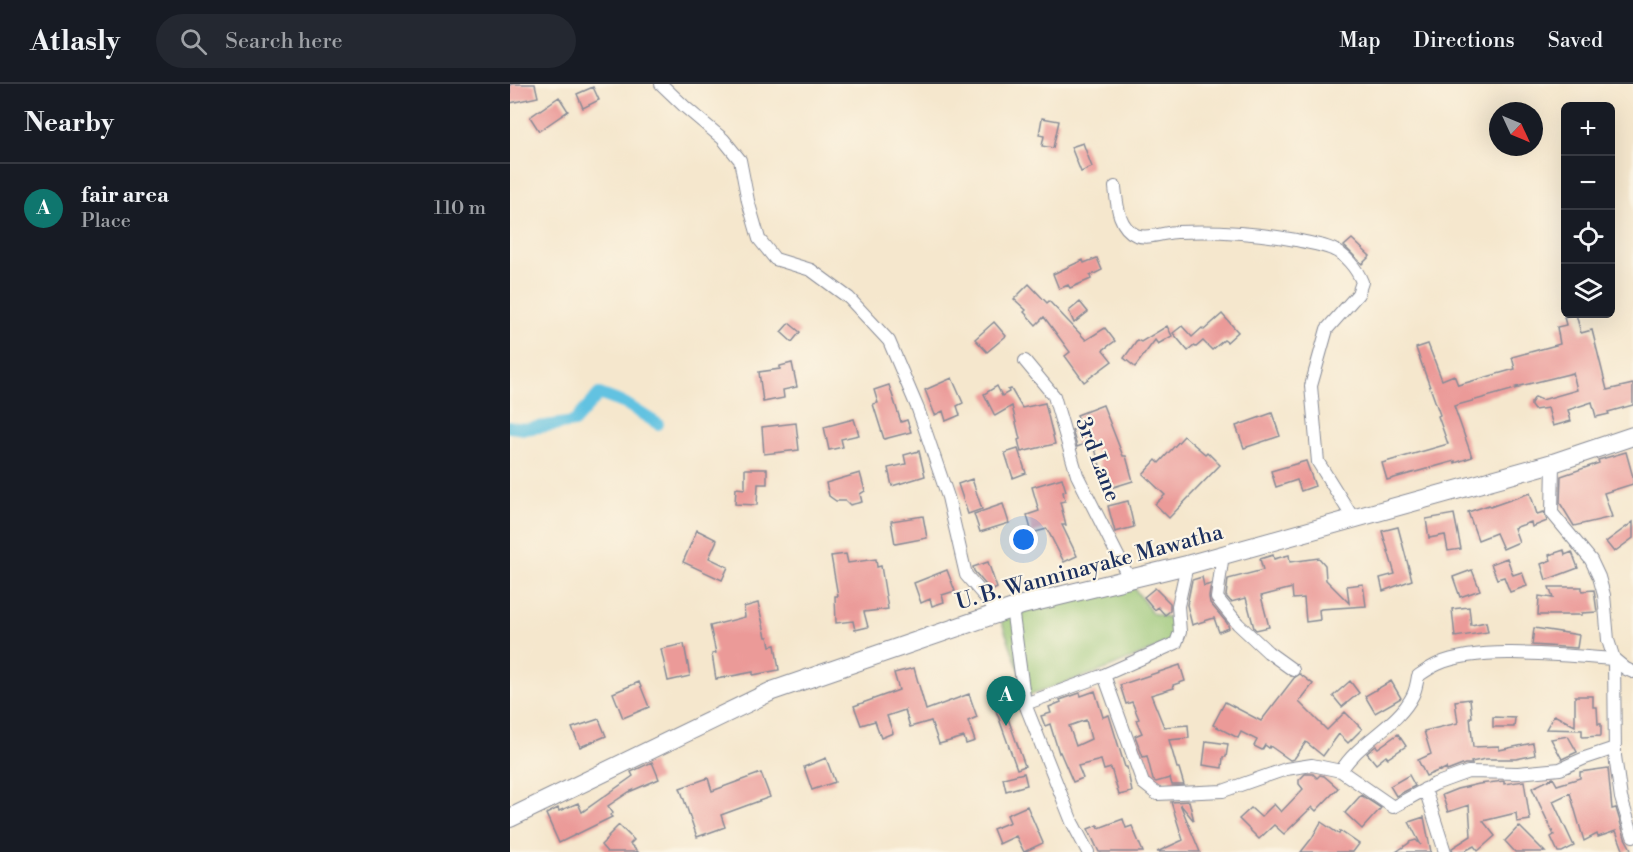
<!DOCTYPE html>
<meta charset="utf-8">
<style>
body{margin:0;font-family:"Libre Bodoni",serif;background:#242831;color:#f1f3f6}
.controls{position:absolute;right:18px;top:18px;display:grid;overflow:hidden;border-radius:9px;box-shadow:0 6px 24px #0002}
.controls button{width:54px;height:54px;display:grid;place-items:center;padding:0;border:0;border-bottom:2px solid #363941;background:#171b24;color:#f1f3f6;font:30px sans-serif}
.compass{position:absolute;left:979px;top:18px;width:54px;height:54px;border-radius:50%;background:#171b24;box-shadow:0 6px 24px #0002;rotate:134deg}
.you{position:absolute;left:514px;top:456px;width:21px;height:21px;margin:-15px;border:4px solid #fff;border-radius:50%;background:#1a73e8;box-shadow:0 0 0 9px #1a73e833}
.badge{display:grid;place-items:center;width:39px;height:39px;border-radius:50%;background:#0f766e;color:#fff;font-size:20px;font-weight:700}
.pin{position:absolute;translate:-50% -50px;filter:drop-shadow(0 2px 3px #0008)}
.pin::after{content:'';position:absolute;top:32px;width:21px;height:18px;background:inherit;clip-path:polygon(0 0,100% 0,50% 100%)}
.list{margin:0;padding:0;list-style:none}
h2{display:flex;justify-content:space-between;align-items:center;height:78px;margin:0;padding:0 24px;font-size:26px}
h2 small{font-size:20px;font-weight:400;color:#9ea1a6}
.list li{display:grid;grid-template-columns:39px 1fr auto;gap:18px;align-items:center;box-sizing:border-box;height:90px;padding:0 24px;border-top:2px solid #363941}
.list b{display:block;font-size:22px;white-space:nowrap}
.list p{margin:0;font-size:20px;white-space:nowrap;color:#9ea1a6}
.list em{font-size:20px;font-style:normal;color:#9ea1a6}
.icon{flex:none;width:33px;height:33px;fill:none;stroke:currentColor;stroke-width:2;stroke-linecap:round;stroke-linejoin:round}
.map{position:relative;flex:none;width:1123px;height:768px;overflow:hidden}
header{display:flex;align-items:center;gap:36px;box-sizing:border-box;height:84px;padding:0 30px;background:#171b24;border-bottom:2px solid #363941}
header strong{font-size:28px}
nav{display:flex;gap:33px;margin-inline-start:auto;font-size:21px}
.search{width:420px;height:54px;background:#242831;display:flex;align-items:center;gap:15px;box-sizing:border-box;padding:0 21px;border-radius:33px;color:#9ea1a6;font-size:22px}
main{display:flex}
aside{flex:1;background:#171b24}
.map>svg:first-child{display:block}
</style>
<header>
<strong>Atlasly</strong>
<div class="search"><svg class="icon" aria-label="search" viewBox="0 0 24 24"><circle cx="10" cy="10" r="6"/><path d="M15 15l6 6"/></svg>Search here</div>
<nav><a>Map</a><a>Directions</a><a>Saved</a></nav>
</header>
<main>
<aside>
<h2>Nearby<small></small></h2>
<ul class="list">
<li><span class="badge">A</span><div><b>fair area</b><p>Place</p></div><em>110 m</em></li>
</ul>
</aside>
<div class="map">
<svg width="1123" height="768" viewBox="0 0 1123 768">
<rect width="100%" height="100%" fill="#fcf5e5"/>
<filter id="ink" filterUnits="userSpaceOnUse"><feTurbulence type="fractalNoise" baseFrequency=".0167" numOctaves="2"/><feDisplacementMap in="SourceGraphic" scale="12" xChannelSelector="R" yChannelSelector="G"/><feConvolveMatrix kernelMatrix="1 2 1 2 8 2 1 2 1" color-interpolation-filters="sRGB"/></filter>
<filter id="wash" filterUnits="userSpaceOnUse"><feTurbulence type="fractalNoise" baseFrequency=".008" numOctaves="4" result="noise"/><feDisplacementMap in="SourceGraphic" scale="24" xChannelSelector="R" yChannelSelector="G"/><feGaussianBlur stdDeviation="1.35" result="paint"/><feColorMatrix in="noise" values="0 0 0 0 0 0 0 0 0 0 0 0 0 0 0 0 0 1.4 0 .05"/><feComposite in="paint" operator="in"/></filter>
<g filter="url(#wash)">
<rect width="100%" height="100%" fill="#f5e7cd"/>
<path fill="#96c473" stroke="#587a68" stroke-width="1.5" d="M620 498 642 529 660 534 665 544 659 559 591 587 518 611 490 533Z"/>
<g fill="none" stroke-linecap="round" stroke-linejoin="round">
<path stroke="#62c2e1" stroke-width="12" d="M0 343 15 345 64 338 89 310 116 320 148 340"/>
</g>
<g id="blocks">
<path fill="#eb9a98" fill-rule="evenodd" d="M0 0H25L28 13 0 19Z
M83 3 89 16 73 24 67 10Z
M49 13 58 27 29 47 20 33Z
M532 34 549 37 543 64 532 62 534 52 529 51Z
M573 59 582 83 571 88 561 63Z
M842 155 860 172 852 180 834 162Z
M587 174 592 186 580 192 581 195 560 204 558 201 549 205 543 190 573 176 574 179Z
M519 200 537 219 539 217 576 256 595 244 605 257 593 266 602 277 574 298 555 272 560 268 534 233 526 241 514 228 516 226 504 215Z
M570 218 578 228 564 239 559 227Z
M712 230 728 248 717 258 714 256 702 266 693 257 686 263 684 262 678 267 663 249 672 242 682 253 692 244 694 246Z
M1066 230 1071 249 1082 246 1097 306 1123 300V321L1098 328 1099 330 1086 333 1082 318 1058 326 1061 337 1043 342 1038 324 1024 326 1021 322V319L1025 313 1032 316 1067 306 1063 289 1006 303 1009 304 944 322 962 373 945 379V377L877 396 872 379 938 360 928 332 930 331 906 264 918 260 932 296 944 291 948 301 1005 285 1002 273 1050 260 1047 243 1056 241 1054 233Z
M484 238 496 252 477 268 465 255Z
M279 239 290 248 282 258 271 248Z
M657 242 662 252 648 260 645 256 625 283 614 274 627 256 631 258Z
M282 279 287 303 273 306 274 314 253 318 249 288 270 285V282Z
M442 294 453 319 447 322 450 331 436 337 433 327 425 331 415 306Z
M379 301 391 338 397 336 401 348 374 355 363 320 368 319 364 306Z
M487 302 492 312 499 308 498 306 501 305 512 324 535 319 545 360 511 368 508 356 510 355 502 322 485 332 474 310Z
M593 321 613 372H616L623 397 597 405 585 365 580 367 577 359 567 363 562 346 571 343 567 331Z
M762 329 770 352 734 364 726 342Z
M344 335 349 351 331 355 333 363 319 366 314 343Z
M286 339 289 366 254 370 252 343Z
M674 352 695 370 697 368 710 381 659 434 645 420 655 411 633 390 646 376 649 379Z
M508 365 516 389 503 394 495 369Z
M409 367 415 392 382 402 378 384 396 380 394 371Z
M1116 368 1123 393V400L1094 409 1102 433 1064 442 1050 419 1051 392 1089 379 1088 376Z
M796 377 805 402 791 407 787 396 766 403 761 387Z
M235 385H257V400H248L247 421 225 420 226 404 235 405Z
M350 389 355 407 350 410 352 418 340 421 336 417H326L319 412 316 399Z
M552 394 556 407 553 408 555 417 550 418 556 441H552L567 472 554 478 537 445 522 449 517 431 529 427 522 403Z
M462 395 472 425 458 430 448 400Z
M1020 409 1027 430 1034 428 1037 437 1022 443 1021 438 1004 444 1009 458 993 465 986 449 968 456 958 428 979 421 980 423Z
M618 417 624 443 605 448 598 422Z
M493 420 499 439 470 448 464 430Z
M944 430 951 465 938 467 935 451 919 454 916 435Z
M413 432 417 454 385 460 381 437Z
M1123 438V454L1104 468 1096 458Z
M888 443 902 496 873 507 870 494 885 490 872 447Z
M187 446 207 456 199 474 218 483 212 496 173 478Z
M1054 466 1055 471 1062 468 1068 484 1036 496 1031 480 1041 476 1039 471Z
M336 470 338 479 366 475 367 483 371 482 378 525 354 528 358 543 345 546 343 537 326 539 325 512H328L321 472Z
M763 471 764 475 779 471 780 478 809 474 815 481 816 496 839 519 837 502 853 500 856 522 811 525 809 526 810 536 796 538 794 514 783 515 782 504 751 512 759 543 746 546 744 544 736 514 721 518 716 512 718 495 753 486 750 475Z
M997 474 1003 491 1012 488 1017 502 1000 508 994 493 987 495 981 480Z
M478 478 487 504 481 507 464 487 463 483Z
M437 486 445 507 432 511 434 518 422 522 420 515 411 519 404 499Z
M962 486 970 506 950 513 943 493Z
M692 493 694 502 701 500 699 513 700 519 717 539 719 544 709 548 704 534 682 541 677 521 682 496Z
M1039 503H1072V507L1084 506 1087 528 1072 529V531H1028L1029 512 1043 514Z
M645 504 660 519V527L655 531 648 523 645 526 634 513Z
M248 519 256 553H258L260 562 265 561 269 586 243 591V588L206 595 202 570 206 569 200 542 235 533 234 523Z
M959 523 961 541 976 538 978 548 945 553 942 525Z
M1024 544 1069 551 1067 564 1022 561Z
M174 560 180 592 158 597 151 565Z
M670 581 675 597 663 601 664 604 641 611 654 643 678 641 679 654 659 656 667 684H669L674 701H662L660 694 646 698 643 696 637 672 633 673 625 652 632 649 626 636 629 635 622 618 616 620 610 601Z
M404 584 416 626 459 610 467 633 458 637 465 657 456 660 454 653 429 660 421 637 400 643 395 626 377 632 383 649 371 654 365 637 351 641 344 622 389 606 384 589Z
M790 590 803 600 789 618 817 646 835 628 852 645 838 659 829 650 813 672 796 658 784 675 780 676 760 662 759 664 755 661 752 666 744 662 747 656 731 648 728 654 703 641 715 618 751 637 784 594Z
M840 597 849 609 832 623 823 612Z
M881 597 891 614 865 629 855 612Z
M129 598 139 623 113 634 103 609Z
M585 607 593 633 599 631 615 683H617L622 708 609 711 601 684 594 686 591 676 568 682 573 694 563 698 550 668 549 669 540 640 535 642 531 632 541 629 539 623 551 618 550 616 570 609 571 612ZM576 636 581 655 566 662 559 642Z
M1065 612H1083V623H1087L1088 640H1091V652L1072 653V646L1036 645 1044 631 1065 642Z
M491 615 515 682 507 685 483 618Z
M960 615 962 633H960L963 663 989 662V666L1023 659 1025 671 1006 675H976L961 678 962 680H955L937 687 936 684 930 687V686L916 692 908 676 921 670 914 647 948 639 945 617Z
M983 633 1005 634 1004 643H983Z
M89 635 96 652 70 663 62 644Z
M888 650 896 662 878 674 876 672 866 680 857 669 866 662 868 664Z
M1058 652 1067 668 1052 675 1041 655Z
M696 657 718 660 716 673H713L712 684 693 681Z
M316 674 325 698 302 706 294 683Z
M142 678 149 695 119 708 98 722 103 729 100 731 102 733 49 759 36 730 48 724 49 727 68 719 72 728 123 692 121 688Z
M1098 684 1102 725 1106 724 1115 754 1121 765 1114 768 1106 747 1088 753 1087 750 1074 757 1060 709 1043 717 1064 762 1052 768H1048L1041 753 1044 751 1022 704 1043 694 1047 701 1070 694V688Z
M251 689 260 713 211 731 215 743 187 753 170 704 198 694 202 707Z
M514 689 517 701 496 707 493 694Z
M795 690H803L807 694 810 691 814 692 828 704 806 727 802 723 774 750 764 741 749 755 729 735 741 724 751 733 764 720 771 728 793 705 789 700V696Z
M899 691 905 702 886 712 880 702Z
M994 697V700L1014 697 1020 736 1007 738 1006 729 973 737 985 752 968 767 964 762 953 768H943L942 764 961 752 959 721 938 728 932 711 947 705 969 700Z
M851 711 871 724 852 745 835 729Z
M679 717 684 737 670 720 690 768H647L673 756 661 718Z
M517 722 533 759 514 768 506 752 489 760 483 745 500 738 497 731Z
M914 733 921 768H886L899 759V758L906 756 911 761 899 738Z
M613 735 616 744 622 742 633 768H589L578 745 588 741 589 744Z
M811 738 829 750 830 747 849 760 843 768H791L802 754Z
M109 741 124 756 120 760 128 768H97L91 761 99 753 98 752Z
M1009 742 1035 768H1005L995 757Z"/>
</g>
</g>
<g filter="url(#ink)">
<use href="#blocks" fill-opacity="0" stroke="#888b96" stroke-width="1.5"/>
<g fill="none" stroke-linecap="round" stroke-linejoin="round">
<g stroke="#888b96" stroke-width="14">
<path id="minor" d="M151 0 175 23 213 55 230 76 238 117 249 155 265 175 301 186 339 214 379 257 408 325 438 413 456 491 489 529
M605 103C607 120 608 143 626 151 638 156 655 148 667 148 707 146 747 149 786 156 798 159 811 160 822 165 835 170 847 185 852 198L848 210 817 245 801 302 808 378 843 434
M515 277 544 312 567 391 619 494
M1043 379 1042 429 1081 476 1089 493 1094 511 1098 556 1104 575 1116 585 1123 588
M713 470 707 514 728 540 758 568 783 586
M502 524 515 620 562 738 578 768
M594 591 633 699 647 710 713 707 776 685 802 681 831 687 883 723 925 700 958 688 1008 689 1050 685 1075 674 1105 664
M515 620 594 591 666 559 670 548 668 522 677 481
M831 687C849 657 888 642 903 611 906 605 907 598 908 592 914 588 921 583 928 580 972 561 1055 572 1104 575L1105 672 1111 714 1123 752
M915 705 935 768"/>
</g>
<g stroke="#888b96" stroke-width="20">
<path id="primary" d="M0 734 262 607 512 521 677 481 1043 379 1123 352"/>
</g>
<use href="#minor" stroke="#fff" stroke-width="12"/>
<use href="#primary" stroke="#fff" stroke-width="18"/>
</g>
</g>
<g text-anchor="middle" stroke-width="4.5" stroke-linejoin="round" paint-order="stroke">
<g font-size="22" fill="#1b2f5e" stroke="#fcf5e5">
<text transform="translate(589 375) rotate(69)" y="8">3rd Lane</text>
<text transform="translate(579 482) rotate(-15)" y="8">U. B. Wanninayake Mawatha</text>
</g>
</g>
</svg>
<div class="controls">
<button>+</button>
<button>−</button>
<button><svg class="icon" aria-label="locate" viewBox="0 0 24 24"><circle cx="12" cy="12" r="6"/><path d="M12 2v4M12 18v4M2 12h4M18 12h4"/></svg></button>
<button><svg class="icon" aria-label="layers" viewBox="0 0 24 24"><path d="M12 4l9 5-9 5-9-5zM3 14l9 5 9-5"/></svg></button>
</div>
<svg class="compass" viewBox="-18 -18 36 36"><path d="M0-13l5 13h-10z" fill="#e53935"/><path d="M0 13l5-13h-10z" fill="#9ea1a6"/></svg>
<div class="you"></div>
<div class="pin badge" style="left:496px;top:642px">A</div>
</div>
</main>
